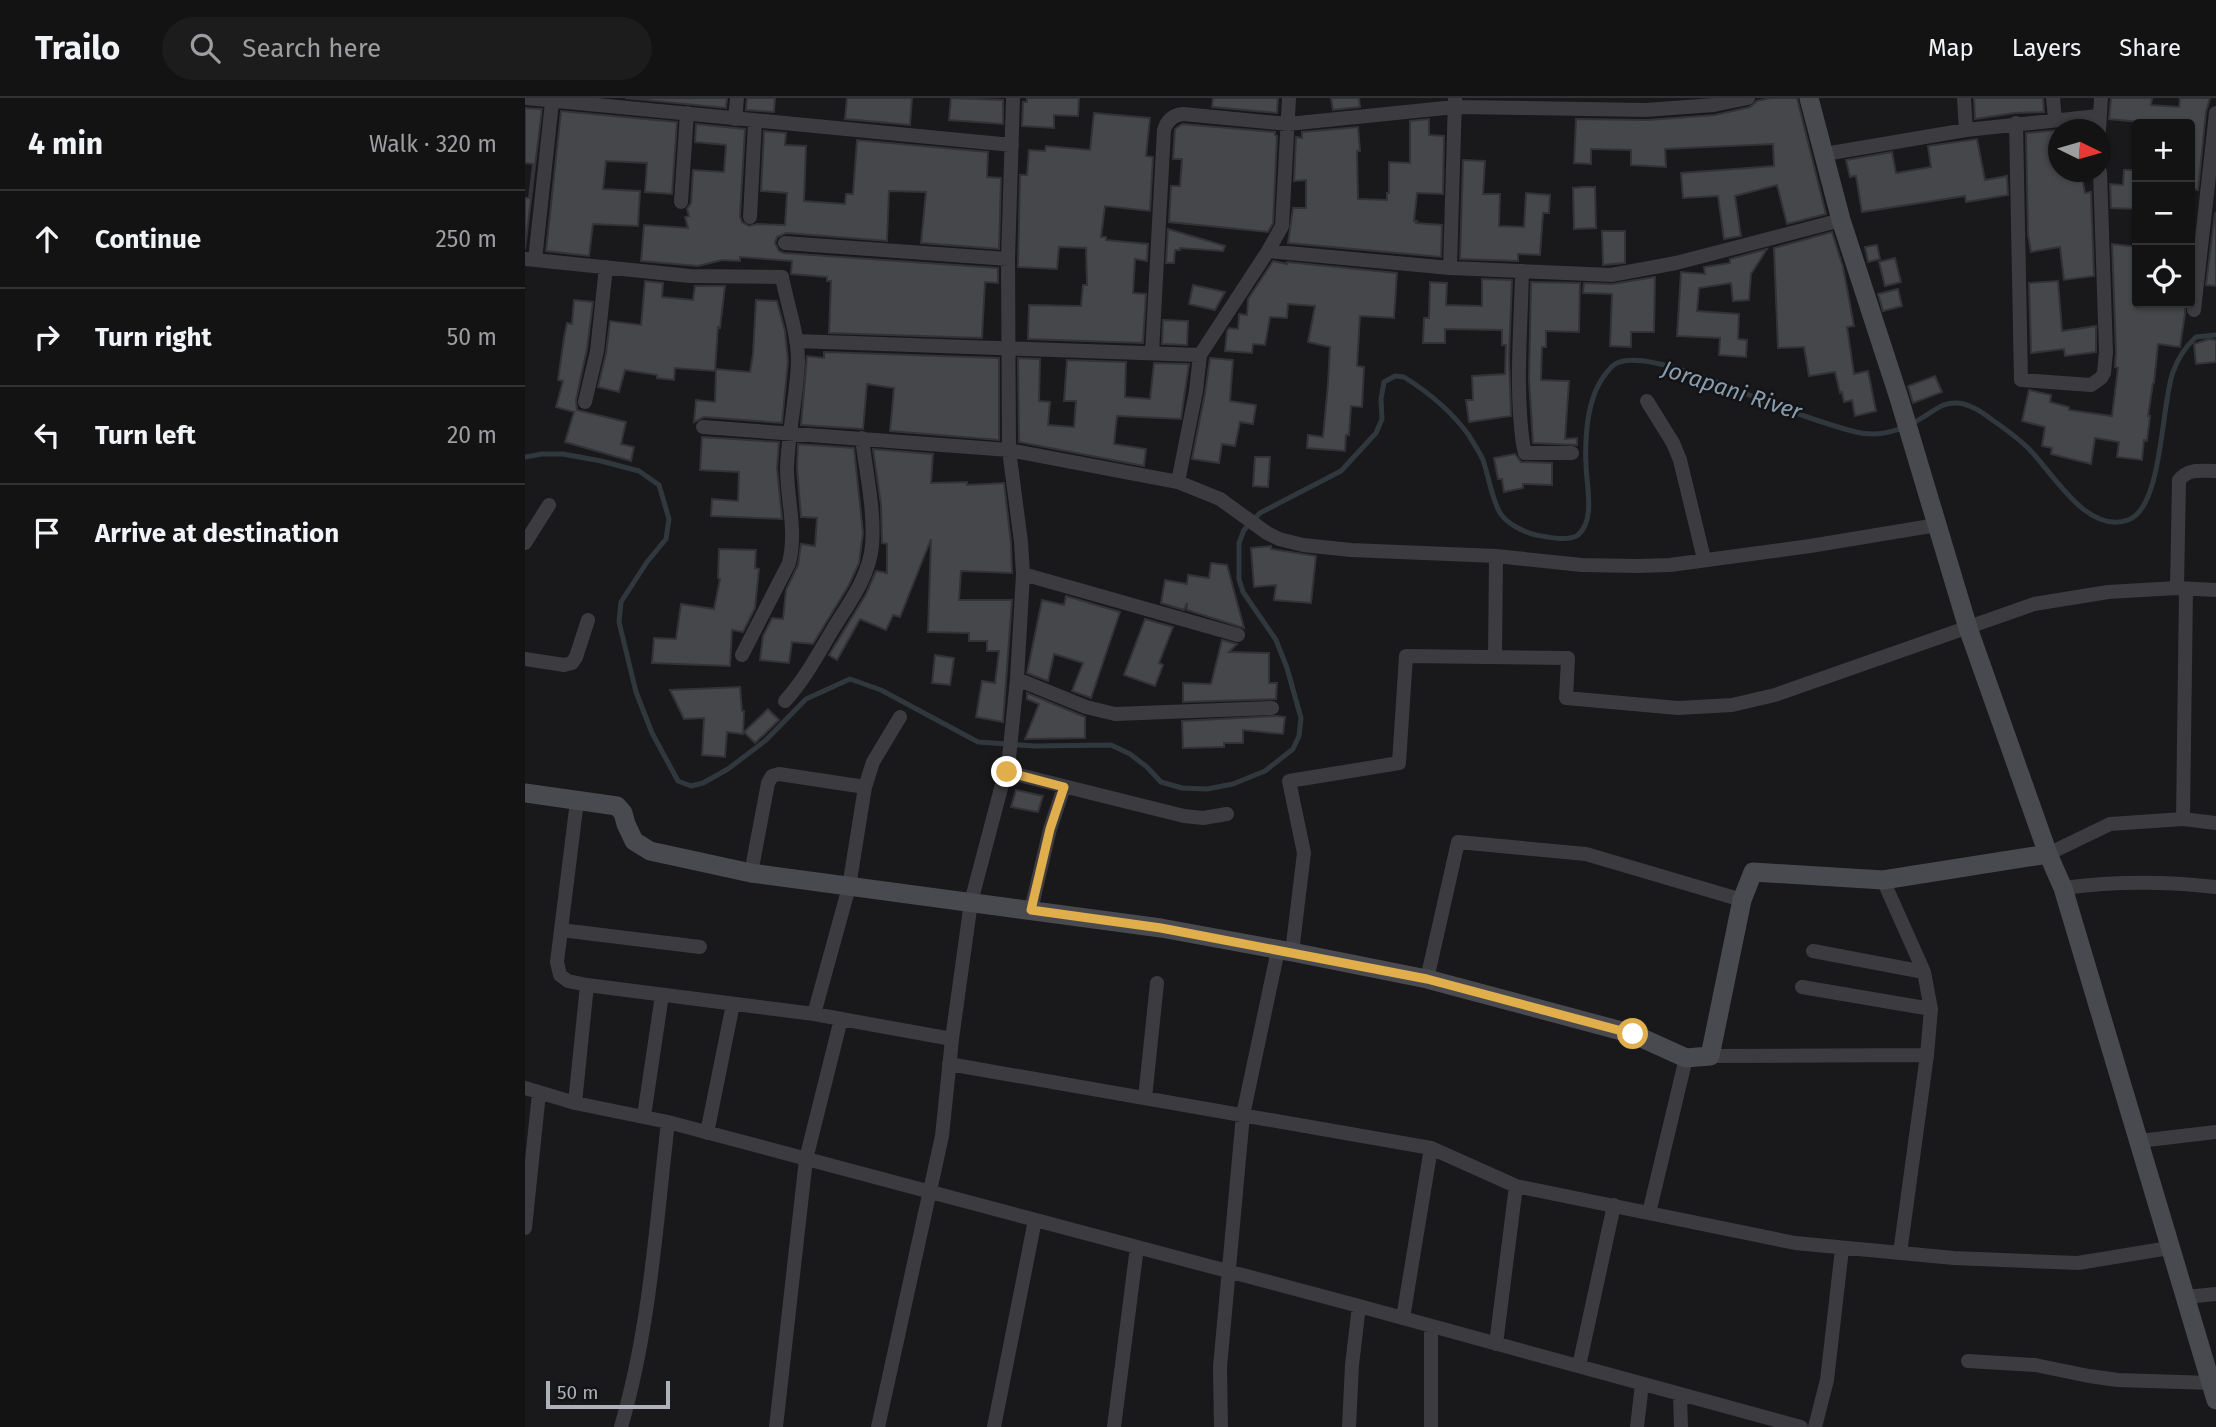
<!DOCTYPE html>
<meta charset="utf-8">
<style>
body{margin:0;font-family:"Fira Sans",sans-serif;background:#1c1c1d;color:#f1f3f6}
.controls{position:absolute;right:21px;top:21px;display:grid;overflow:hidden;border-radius:7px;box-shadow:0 2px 5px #0004}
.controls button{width:63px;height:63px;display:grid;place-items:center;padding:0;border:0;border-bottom:2px solid #323234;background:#131314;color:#f1f3f6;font:35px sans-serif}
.compass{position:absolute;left:1523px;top:21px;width:63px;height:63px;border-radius:50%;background:#131314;box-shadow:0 2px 5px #0004;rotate:95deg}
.scale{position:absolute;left:21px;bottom:18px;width:124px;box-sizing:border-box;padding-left:7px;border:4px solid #adb1b9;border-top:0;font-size:19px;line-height:24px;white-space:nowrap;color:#adb1b9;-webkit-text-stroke:5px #141416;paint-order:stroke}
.stop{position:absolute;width:21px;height:21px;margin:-16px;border:5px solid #e1ae4c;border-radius:50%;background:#fff}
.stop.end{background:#e1ae4c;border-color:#fff;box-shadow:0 2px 7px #0008}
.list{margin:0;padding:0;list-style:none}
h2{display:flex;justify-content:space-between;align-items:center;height:91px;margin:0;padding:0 28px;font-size:30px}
h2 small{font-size:23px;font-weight:400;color:#9d9ea0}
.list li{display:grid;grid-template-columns:46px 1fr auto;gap:21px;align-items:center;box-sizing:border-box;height:98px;padding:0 28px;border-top:2px solid #323234}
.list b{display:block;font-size:26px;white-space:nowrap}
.list em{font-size:23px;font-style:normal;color:#9d9ea0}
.icon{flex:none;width:38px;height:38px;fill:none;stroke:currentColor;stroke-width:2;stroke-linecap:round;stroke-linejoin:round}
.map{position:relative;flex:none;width:1691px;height:1329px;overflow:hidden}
header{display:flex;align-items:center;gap:42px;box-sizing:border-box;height:98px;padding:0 35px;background:#131314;border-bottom:2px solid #323234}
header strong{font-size:33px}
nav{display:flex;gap:38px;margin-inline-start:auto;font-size:24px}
.search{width:490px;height:63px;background:#1c1c1d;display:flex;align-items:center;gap:18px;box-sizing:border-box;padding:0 24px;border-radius:38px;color:#9d9ea0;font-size:26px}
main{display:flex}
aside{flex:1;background:#131314}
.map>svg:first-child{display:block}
</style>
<header>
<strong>Trailo</strong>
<div class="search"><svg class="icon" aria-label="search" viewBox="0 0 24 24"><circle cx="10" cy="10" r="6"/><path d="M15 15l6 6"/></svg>Search here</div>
<nav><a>Map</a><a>Layers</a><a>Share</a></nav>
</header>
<main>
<aside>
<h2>4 min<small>Walk · 320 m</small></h2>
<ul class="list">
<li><svg class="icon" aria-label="ahead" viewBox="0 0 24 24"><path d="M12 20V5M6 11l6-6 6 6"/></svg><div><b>Continue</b></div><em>250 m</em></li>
<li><svg class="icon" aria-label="right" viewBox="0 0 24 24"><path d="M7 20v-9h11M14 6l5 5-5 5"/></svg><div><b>Turn right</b></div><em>50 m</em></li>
<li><svg class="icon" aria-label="left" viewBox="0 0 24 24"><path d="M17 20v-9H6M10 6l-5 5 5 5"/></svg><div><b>Turn left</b></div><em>20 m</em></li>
<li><svg class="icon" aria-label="arrive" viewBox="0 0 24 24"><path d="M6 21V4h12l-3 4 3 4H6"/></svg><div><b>Arrive at destination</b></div></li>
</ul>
</aside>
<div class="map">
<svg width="1691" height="1329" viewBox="0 0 1691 1329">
<rect width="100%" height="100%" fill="#19191b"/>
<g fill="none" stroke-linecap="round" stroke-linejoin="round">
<path stroke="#30383e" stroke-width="5" d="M0 359 17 356H38L76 363 114 373 134 387 144 421 141 441 122 464 96 504 94 524 111 594 127 635 153 683 166 688 178 685 203 671 241 642 281 601 325 581 356 592 453 644 509 648 586 647 605 656 622 669 636 684 657 690 682 691 708 686 740 673 768 651 774 638 776 620 762 570 751 542 718 494 714 481V445L719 432 735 415 816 373 851 335 857 321 856 301 859 284 870 278 879 279C903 294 926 313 943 336 948 344 954 353 958 362 964 379 966 399 975 415 982 426 999 434 1011 437 1022 439 1043 444 1053 437 1071 422 1061 386 1061 366 1060 354 1061 341 1062 329 1064 311 1068 293 1079 278 1082 274 1087 267 1092 265 1122 251 1218 295 1249 307 1276 317 1303 327 1331 334 1355 340 1380 331 1400 318 1412 311 1418 304 1433 305 1445 306 1457 314 1466 321 1479 330 1493 340 1504 351 1528 375 1562 437 1603 422 1638 410 1636 306 1648 274 1653 260 1660 249 1671 239L1691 237"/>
</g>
<path fill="#46474b" stroke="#333337" stroke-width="2" d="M100 0H202L201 10Z
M222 0H250L249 14 221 12Z
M322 0H387L385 27 320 21Z
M426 0 478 2V26L424 22Z
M502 0H554L553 18 529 17V30L497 28 498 4H502Z
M688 0H753L752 15 687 9Z
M806 0H834L835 9 808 12Z
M1245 0H1272L1301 116 1262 126 1252 87 1210 98 1216 138 1199 141 1193 98 1158 100 1156 75 1249 68 1248 46 1140 51 1141 69 1106 67V52L1066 51V66L1049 65 1051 21 1122 22 1190 17 1225 9 1232 3Z
M1449 0H1518L1519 14 1490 15 1450 21Z
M1586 0H1627L1626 7 1654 9 1655 0H1685L1681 14 1673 92 1665 91V26H1637L1584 21Z
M0 10 17 11 0 151V100H4L8 66 0 65Z
M36 13 152 24 147 96 120 94 122 65 81 63 78 91 115 93 113 128 68 126 64 158 21 153Z
M569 15 625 20 621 58 628 59 625 113 580 108 576 139H581V142L623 146 622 163 610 161 608 195 621 196 618 245 503 241 504 207 556 208 558 187H562L561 150 534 149 532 171 493 169 495 77H502L504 52 520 53 521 48 565 52Z
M904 21V37L919 38 918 96 892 95 889 123H892L891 125 917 127 916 159 763 145 768 110H781V82L769 83 771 39 777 40V34L833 29 835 53H832L833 101 862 102V95H864V64L885 65V23Z
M171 26 220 31 215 118 217 124 224 128 232 126 260 127 262 95 236 93 239 33 261 35 260 47 281 48 279 103 320 106 321 96H328L332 42 463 54 462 79 476 80 474 151 396 145 401 94 364 93 362 143 261 135 252 139 250 145 254 153 259 155 473 170V185L460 184 457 240 304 235 306 183H302V179L266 176 267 163 215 159V163L197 162 173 168 116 163 119 127 163 130 160 119 164 118 162 111 166 105 168 72 199 74 201 47 170 44Z
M657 26 750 34V37L752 38 748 125 743 134 644 124 646 88H655L657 61H648L650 31Z
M1534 32V74H1556L1560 95 1566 94 1569 178 1539 182 1535 149 1506 154 1503 137 1501 35Z
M1452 41 1460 82 1482 78 1483 97 1441 104 1440 98 1337 114 1331 78 1325 79 1321 62 1367 54 1371 75 1406 69 1403 48Z
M938 62 960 63 958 96H975L974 128 999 129 1001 95 1025 97 1024 115H1018L1015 157 993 156V163L935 161Z
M1599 72H1612V111L1586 110 1585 86 1598 87Z
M1058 89H1070L1071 130 1049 131 1048 90Z
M1690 115H1691V188L1681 187Z
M643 131 700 148 698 153 655 150V152H650L649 165H641Z
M1077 133H1100V165L1078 167Z
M1307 134 1318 169 1329 228 1322 229 1329 276 1343 273 1351 313 1330 318 1327 302 1319 304 1317 294 1315 295 1310 274 1284 278 1279 249 1253 250 1249 150Z
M1587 146 1612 149V205H1660V216L1655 249 1633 246 1629 285H1628L1623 318H1625L1622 343 1619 342 1617 362 1592 359 1594 344 1570 340 1566 366 1526 356 1527 350 1517 348 1520 329 1497 323 1504 292 1526 297 1525 304 1544 309V312L1587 318 1593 270 1590 269 1591 254Z
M1352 147 1355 161 1343 164 1340 149Z
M1242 151 1226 176 1224 202 1208 203 1206 185 1174 190 1172 213 1214 216 1213 241 1222 242 1221 259 1194 257 1195 240 1152 238 1156 174 1180 176 1179 169 1205 165V161Z
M1370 160 1376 184 1360 188 1354 164Z
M748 163 762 166V164L872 175 869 220 835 218 832 268 839 269 837 309 826 308 824 337H821L820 353 782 350 783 337 798 339 803 286 805 249 783 244 790 208 763 206 762 220 745 219 740 247 728 246 727 255 700 253 702 233 704 230 713 231 714 216 722 217 723 201Z
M1130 179 1129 234H1106V249L1085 248 1087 196 1058 195 1059 185 1087 186Z
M957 181 987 182 984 259 986 318 944 324 941 302H948L947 278 980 276 981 247H977V232L920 231V245H898L899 220H904L905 184 922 185 921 207 957 208Z
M120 183 138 185 137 199 168 202 170 188H200L195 230 193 229 190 273 150 270 149 282 132 280V277L100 272 94 294 73 289 81 255 85 223 116 227Z
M1533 183 1537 233 1571 228V254L1540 258 1539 251 1506 255 1504 185Z
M1006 184 1055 185 1054 234 1021 233V249H1017L1016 282 1044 283 1040 341 1052 340V347L1008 345 1004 281Z
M668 187 700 194 690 212 664 206Z
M1373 191 1377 208 1358 213 1353 196Z
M49 202 68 204 62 251 51 302 52 312 101 324 96 346 109 349 106 363 40 344 49 314 31 309 38 283 33 282 39 240 42 225 47 226Z
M231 202 252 203 260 233 263 263 257 325 179 319 169 324 171 302 190 304 191 271 225 274 228 256Z
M638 222 663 223 662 247 637 246Z
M1684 241 1691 242V264L1671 266 1669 246Z
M299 254 474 260V342L365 333 369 290 342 286 338 331 276 327 282 258 299 260Z
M493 260 515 261 514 303 525 304 523 327 549 329 551 303H539L542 262 601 264 600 299 625 301 629 265 664 266 656 321 592 318 589 346 621 351 619 368 494 344Z
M685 260 708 262 705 303 731 307 728 326 715 324 710 348 697 346 694 365 667 361 680 295Z
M1410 278 1417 294 1388 305 1383 288Z
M177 339 254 344 252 370 257 421 186 418 187 401 213 403 214 374 175 372Z
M273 346 329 350 338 435 334 465 324 487 288 546 267 544 264 565 235 562 238 538 247 520 258 521 261 492 273 467 276 446 290 448 292 420 276 419 272 370Z
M348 351 408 356 406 385 442 384V387L479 385 486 445 487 475 436 473 434 502H487L478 624 451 619 457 583 470 585 474 553H462V543H444V535L403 534 406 441 375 519 368 517 361 532 335 521 312 562 304 557 341 496 351 473 362 475V446L357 445 356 407Z
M990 356 996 364 1027 365V387L998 386V390L979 394 977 381H973L969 360Z
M730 359H745L743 389 728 388Z
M746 448V451L791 458 786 505 749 502 751 487 729 489 726 450Z
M194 451 231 452 230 470 234 471 230 510 218 534 207 532 205 568 127 565 129 540 151 541 156 506 189 511 195 481 193 480Z
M686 465 702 467 719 530 662 512V505L659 512 636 505 640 482 662 486 663 477 684 480Z
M541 498 595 514 566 600 547 593 558 565 529 556 523 583 502 575 517 502 539 507Z
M620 521 648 529 634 565 638 567 630 588 599 577Z
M697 542 712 546 704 554 744 555V585H752L751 601 658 604V585L686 586Z
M410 557 429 560 425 587 407 585Z
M215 589 217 613H219L218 636 202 634 200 659 177 657 179 620 159 621 145 592Z
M502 595 560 619V640L500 641 514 606 502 601Z
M243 611 254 622 230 645 219 634Z
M752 618 760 619 758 636 718 632V645H699V649L658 650 657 623Z
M491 692 518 698 513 714 486 709Z"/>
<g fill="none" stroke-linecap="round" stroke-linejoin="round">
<path stroke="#3b3b40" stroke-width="14" d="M0 0 487 47
M1439 0 1441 32
M1528 0 1530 21
M210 21 212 0
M1491 25 1496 282 1566 287 1576 280 1579 275 1581 254 1575 74
M1574 32 1576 0
M1300 56 1441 32 1573 18
M156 104 162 15
M225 119 230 23
M260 145 483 161 488 0
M743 153 925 170 1086 177 1151 165 1316 122
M0 161 165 178 257 179C262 206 273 235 273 263 272 298 263 334 262 370 262 403 272 431 264 465L217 557
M10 162 27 4
M925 170 930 1
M997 173C996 230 990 289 998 346L1000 355H1047
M1669 212 1691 15
M271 243 675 257
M627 255 639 32C642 22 648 17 658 16L763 26 930 9 1121 12 1189 7 1223 0
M1122 303 1148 345 1155 362 1179 461
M60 304 72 253 81 169
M178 329 484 352 653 384 695 401 742 435 754 441 778 447 826 452 971 458 1057 467 1112 468 1145 467 1285 448 1412 427
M653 384 671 293 675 257 743 153 757 128 764 0
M0 445 24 407
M498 476 713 537
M1652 490 1654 382C1664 370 1676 373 1691 373
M970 558 971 458
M0 561 39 567 47 565 51 559 63 522
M492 581 561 609 590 616 747 610
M260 603C280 581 293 556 308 531 324 505 344 479 347 448 350 413 341 375 337 340
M482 674 659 718 678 720 702 716
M52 703 32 864 35 877 43 883 62 887 289 916 427 941
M1658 721 1661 491
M1523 756 1585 726 1658 721 1691 725
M226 775 243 685 247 678 254 676 340 689
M1358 782 1399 874 1406 911 1402 957 1375 1155
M1538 790C1590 783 1639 783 1691 789
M506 812 525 731 539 689
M36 832 175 849
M1288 853 1399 874
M767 854 779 755 764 683 874 665 881 558 1043 560 1041 600 1153 610 1207 607 1250 597 1509 506 1583 494 1652 490 1691 492
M902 881 933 744 1061 756 1217 802
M1277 889 1406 911
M289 916 324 789 340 689 348 664 375 619
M1185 958 1402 957
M424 966 906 1050 991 1088 1270 1145 1429 1160 1553 1165 1644 1150
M0 990 50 1005 143 1024 834 1208 1276 1329
M620 1000 632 885
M50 1005 62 887
M119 1018 137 897
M182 1035 208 906
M1614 1043 1691 1034
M1124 1115 1161 960
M0 1130 14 995
M1661 1199 1691 1196
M878 1220 906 1050
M971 1246 991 1088
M1443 1263 1510 1267 1564 1278 1593 1282 1686 1285
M1054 1268 1089 1107
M1155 1296 1156 1329
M96 1329C125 1230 131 1127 143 1024
M251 1329 281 1061 316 921
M353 1329 417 1038 427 941 446 804 484 660 492 581 498 476 496 444 484 352 483 161
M469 1329 510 1122
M589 1329 612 1149
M696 1329 695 1269 718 1017 753 852
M824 1329 827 1267 834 1208
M906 1329V1228
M1112 1329 1117 1286
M1290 1329 1302 1282 1317 1151"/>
<path stroke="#494a4f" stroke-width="19" d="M1284 0 1316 122 1374 300 1443 530 1523 756 1538 790 1691 1302
M0 695 92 708 98 715 101 726 109 743 125 753 226 775 636 830 767 854 902 881 1108 936 1161 960 1185 958 1217 802 1228 774 1358 782 1523 756"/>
</g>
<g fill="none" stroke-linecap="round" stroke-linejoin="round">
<path stroke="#e1ae4c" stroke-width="9" d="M482 674 539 689 525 731 506 812 636 830 902 881 1108 936"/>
</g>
<g text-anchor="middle" stroke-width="5" stroke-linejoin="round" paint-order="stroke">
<g font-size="23" font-style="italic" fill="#889eb0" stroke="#141416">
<text transform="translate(1207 292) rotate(18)" y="8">Jorapani River</text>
</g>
</g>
</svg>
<div class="controls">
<button>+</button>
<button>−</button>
<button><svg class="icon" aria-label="locate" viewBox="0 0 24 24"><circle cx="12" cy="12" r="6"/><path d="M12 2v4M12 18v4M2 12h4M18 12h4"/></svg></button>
</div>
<svg class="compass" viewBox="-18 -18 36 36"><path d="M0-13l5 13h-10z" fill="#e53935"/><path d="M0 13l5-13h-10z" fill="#9d9ea0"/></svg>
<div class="scale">50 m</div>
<div class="stop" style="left:1108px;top:936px"></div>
<div class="stop end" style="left:482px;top:674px"></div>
</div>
</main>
